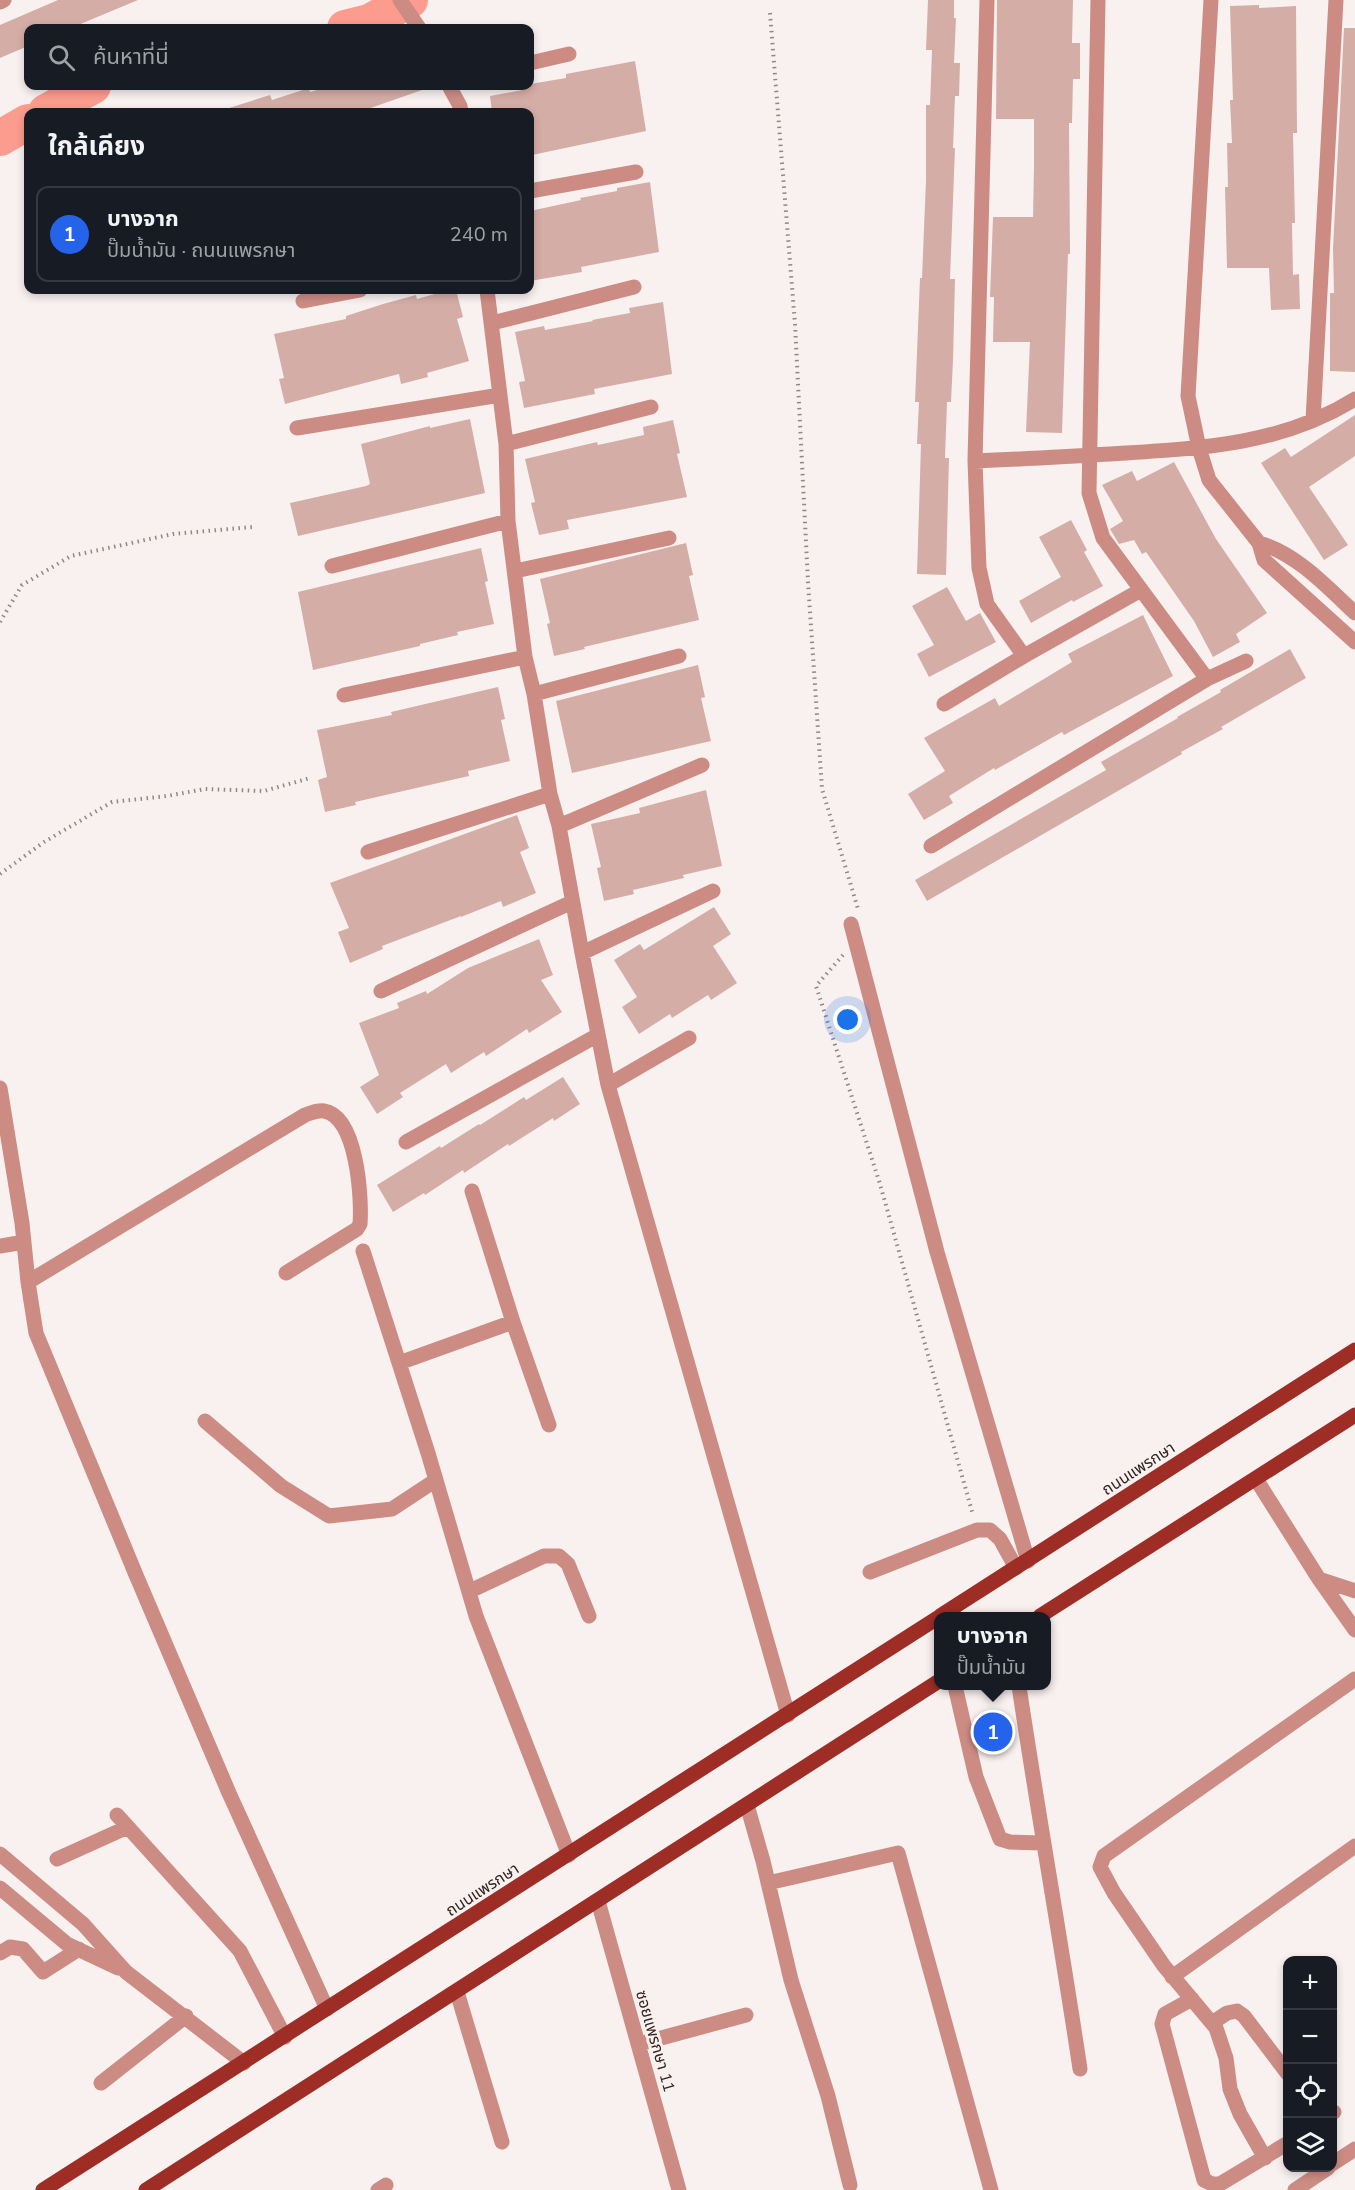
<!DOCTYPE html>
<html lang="th">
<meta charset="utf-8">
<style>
body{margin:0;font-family:"Nunito Sans","Noto Sans Thai",sans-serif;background:#20242c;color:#f1f3f6}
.controls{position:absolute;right:18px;bottom:18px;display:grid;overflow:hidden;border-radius:12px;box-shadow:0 3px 9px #0003}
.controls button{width:54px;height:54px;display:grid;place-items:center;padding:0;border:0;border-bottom:2px solid #363941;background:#171b24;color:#f1f3f6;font:30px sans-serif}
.you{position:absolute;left:848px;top:1020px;width:21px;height:21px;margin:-15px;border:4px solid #fff;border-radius:50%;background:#1a73e8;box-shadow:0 0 0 9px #1a73e833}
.badge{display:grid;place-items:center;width:39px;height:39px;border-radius:50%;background:#2563eb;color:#fff;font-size:20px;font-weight:700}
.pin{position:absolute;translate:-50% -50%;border:3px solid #fff;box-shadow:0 2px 6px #0006}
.popup{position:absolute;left:934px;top:1612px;width:117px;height:78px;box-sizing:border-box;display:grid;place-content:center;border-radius:12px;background:#171b24;filter:drop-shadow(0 2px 4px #0005);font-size:20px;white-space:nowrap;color:#9ea1a6}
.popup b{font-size:22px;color:#f1f3f6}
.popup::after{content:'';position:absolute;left:50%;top:100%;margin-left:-12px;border:12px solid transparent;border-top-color:#171b24}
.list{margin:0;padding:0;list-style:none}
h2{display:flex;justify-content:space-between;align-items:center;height:78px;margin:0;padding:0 24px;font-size:26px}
h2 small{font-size:20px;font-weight:400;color:#9ea1a6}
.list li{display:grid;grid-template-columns:39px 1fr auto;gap:18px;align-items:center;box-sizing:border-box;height:96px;margin:0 12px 12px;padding:0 12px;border:2px solid #363941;border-radius:12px}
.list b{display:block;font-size:22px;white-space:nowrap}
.list p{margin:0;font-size:20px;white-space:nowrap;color:#9ea1a6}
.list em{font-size:20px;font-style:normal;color:#9ea1a6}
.icon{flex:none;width:33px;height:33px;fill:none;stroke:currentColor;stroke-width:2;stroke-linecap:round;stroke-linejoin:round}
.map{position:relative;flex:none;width:1355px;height:2190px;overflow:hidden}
.search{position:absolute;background:#171b24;box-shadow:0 3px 9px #0003;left:24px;top:24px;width:510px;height:66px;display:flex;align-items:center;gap:15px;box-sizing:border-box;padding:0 21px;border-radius:12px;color:#9ea1a6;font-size:22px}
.panel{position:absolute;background:#171b24;box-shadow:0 3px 9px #0003;left:24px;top:108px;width:510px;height:186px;border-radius:12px}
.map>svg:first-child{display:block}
</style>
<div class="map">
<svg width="1355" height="2190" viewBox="0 0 1355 2190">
<rect width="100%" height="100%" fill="#f9f1ef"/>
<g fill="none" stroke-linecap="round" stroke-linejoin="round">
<path stroke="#fc9c8f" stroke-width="36" d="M345 28 369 22 410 0
M46 112 93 86
M0 138 28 122"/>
</g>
<path fill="#d5ada7" d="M58 0H138L71 28H28V46L0 58V25Z
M928 0H954V18H956L954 63H960L959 96H955L953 148H955L950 279H955L953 360 951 402H947L945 458H949L946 575 917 574 921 444H917L919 402H915L920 278H922L926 180V105H930L932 50H926Z
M997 0H1073L1072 43H1080V79H1073L1072 123H1069L1070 254H1068L1062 433 1026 432 1030 342H993L994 297H990L993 217H1033L1034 167V119H996Z
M1259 5V8L1296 6 1297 133H1293L1295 223H1292L1293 275 1299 274 1300 309 1271 310 1269 268H1227L1225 187H1228L1227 143H1232L1230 100H1233L1230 6Z
M1344 28H1355V372L1330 371V293H1334L1333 249Z
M635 61 646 131 532 155 530 139V112H492L490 96 528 89 527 86 530 84 566 78V74Z
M331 86H425V89L359 112H226V109L270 95 272 100 309 88 310 92Z
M650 182 659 252 581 267 582 272 530 281V211L581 200 580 198 617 191V188Z
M449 290H456L463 317 457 319 469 361 427 373 428 377 401 384 399 374 285 404 279 379 284 378 274 334 346 319V316L383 304 416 295 417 299Z
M663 302 672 374 594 389 595 394 524 408 519 382 525 381 515 332 544 326 545 330 593 321 592 320 630 313 629 308Z
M1355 415V456L1309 487 1348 545 1324 560 1261 463 1285 448 1291 457Z
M470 419 485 493 298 536 290 503 366 486 370 484 361 444 430 426V428Z
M673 420 680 453 677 454 687 497 567 520 569 529 539 535 531 503 535 502 525 459 597 442 598 445 644 435 643 427Z
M1174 462 1216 539 1267 613 1236 634 1240 642 1213 657 1194 621 1146 552 1142 554 1134 540 1119 544 1110 529 1123 521 1102 485 1132 471 1137 481Z
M1071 520 1087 550 1084 552 1103 586 1073 602 1072 600 1031 623 1019 601 1061 577 1039 537Z
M686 543 693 575 689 576 699 620 584 647 585 649 554 656 547 624 550 623 540 579Z
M481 548 488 581 485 582 494 624 457 632 458 635 420 644V646L313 670 298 592Z
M947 587 966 621 980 613 996 642 929 677 917 654 934 645 912 606Z
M1143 615 1173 676 1064 735 1062 732 995 770 994 768 949 796 953 803 924 820 908 794 945 771 924 738 995 698 999 706 1072 662 1068 654Z
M1290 649 1306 678 1221 727 1223 729 1181 752 1182 754 927 901 915 880 1106 770 1101 762 1178 718 1177 717 1221 692 1220 690Z
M698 665 705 697 701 698 711 741 572 773 556 701Z
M498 687 505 719 501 720 510 761 468 771 469 776 355 802 356 805 325 812 318 780 327 777 317 730 392 715 391 712Z
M706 790 722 866 683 875 684 878 633 890 634 894 604 901 597 868 601 867 591 824 640 813 639 808Z
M517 815 529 848 520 852 536 893 503 907 501 901 461 917V916L382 946 383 949 350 963 338 932 349 928 330 883Z
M714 907 731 934 713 946 737 983 711 1000 708 995 672 1018 670 1014 639 1034 622 1007 637 997 614 960 640 944 644 950Z
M539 939 553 975 541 980 562 1012 529 1033 527 1029 486 1056 484 1052 451 1073 446 1064 400 1093 403 1097 377 1114 360 1087 379 1075 359 1023 399 1008 397 1003 426 991 427 994 468 968Z
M563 1077 580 1104 554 1121 553 1118 509 1146 508 1144 464 1173 463 1170 425 1195 424 1193 393 1212 377 1185 440 1146 441 1148 479 1124 480 1125 524 1097 526 1100Z"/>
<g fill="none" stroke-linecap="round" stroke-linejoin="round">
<path stroke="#938785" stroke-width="4" stroke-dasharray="1.5 4.5" stroke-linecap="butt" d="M770 13 795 324 808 582 822 789 858 909
M0 622 22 585 71 556 173 534 252 527
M0 874 44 842 112 802 167 796 205 789 264 791 310 778
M843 955 816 986 880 1184 973 1515"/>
<path stroke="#cc8c84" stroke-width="15" d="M400 0 419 28
M987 0 975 461 979 568 987 604 1024 656
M1211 0 1188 396 1199 448 1209 480 1259 543 1264 560 1355 642
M0 2 4 0
M530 63 569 54
M449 86 460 106 461 112
M530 191 636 172
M487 290 506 444 508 521 525 657 534 694 550 794 559 826 582 953 608 1085 788 1715
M303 301 360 290
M492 323 634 287
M1313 420 1336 0
M297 428 500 395
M506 444 651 407
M975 461C1025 459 1076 456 1126 453 1207 448 1285 443 1355 399
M1259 543C1296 553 1327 587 1355 613
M332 566 508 521
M515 571 669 538
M1207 679 1246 661
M534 694 679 656
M344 695 525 657
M944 704 1024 656 1141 590
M559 826 702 765
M931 846 1207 679 1103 538 1089 493 1098 0
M368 852 550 794
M851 924 937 1252 1028 1561
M582 953 713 891
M381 991 572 902
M608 1085 689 1038
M0 1088 22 1223 28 1282 36 1333 136 1575 229 1793 327 2009
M406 1142 598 1035
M0 1246 24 1242
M363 1251 428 1453 476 1616 569 1855
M28 1282 305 1115C311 1113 317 1110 324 1111 357 1116 362 1198 360 1224L357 1229 286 1273
M513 1322 549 1425
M399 1363 513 1322 472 1191
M205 1421 281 1486 329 1516 392 1509 436 1480
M1256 1479 1319 1579 1355 1630
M870 1572 977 1530H990L1000 1539 1016 1568
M1319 1579 1355 1591
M470 1591 544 1556H559L568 1564 589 1616
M955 1686 976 1777 1000 1839 1010 1842 1042 1843
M1019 1686C1038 1814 1061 1941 1080 2069
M747 1805 763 1861 791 1980 828 2096 850 2185
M117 1815 240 1951 285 2037
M0 1854 83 1924 126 1972 244 2063
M57 1859 128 1827
M768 1883 898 1853 991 2190
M0 1888 67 1944 118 1968
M598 1901 679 2190
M0 1953 10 1947 23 1949 43 1972 79 1949
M1172 1977 1355 1846
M457 1992 502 2142
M1192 1999 1165 2014 1162 2024 1204 2180 1212 2184H1220L1288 2143
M1212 2023 1227 2013 1237 2011 1244 2016 1288 2074
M639 2044 746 2015
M101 2083 186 2016
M1332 2113 1334 2112
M1265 2158 1240 2114 1230 2089 1226 2058 1216 2028 1164 1966 1114 1893 1100 1867 1104 1856 1355 1679
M1332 2164 1355 2149
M378 2190 386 2185
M1295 2190 1328 2168"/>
<path stroke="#9e2d26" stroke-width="15" d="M940 1616 1355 1350
M1040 1616 1355 1415
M43 2190 939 1617
M146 2190 939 1681"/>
</g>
<g text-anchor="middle" stroke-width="6" stroke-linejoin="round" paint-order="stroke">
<g font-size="16" fill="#332422" stroke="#f9f1ef">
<text transform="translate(1138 1468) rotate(-33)" y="6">ถนนแพรกษา</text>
<text transform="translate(482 1889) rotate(-33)" y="6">ถนนแพรกษา</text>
<text transform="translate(656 2041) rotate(74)" y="6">ซอยแพรกษา 11</text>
</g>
</g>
</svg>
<div class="controls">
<button>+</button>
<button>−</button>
<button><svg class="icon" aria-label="locate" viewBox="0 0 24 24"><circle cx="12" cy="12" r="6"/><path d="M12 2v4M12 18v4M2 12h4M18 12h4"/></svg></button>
<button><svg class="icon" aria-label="layers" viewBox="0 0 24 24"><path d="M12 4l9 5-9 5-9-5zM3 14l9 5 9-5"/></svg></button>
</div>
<div class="you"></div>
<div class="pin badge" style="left:993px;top:1732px">1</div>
<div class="popup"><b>บางจาก</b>ปั๊มน้ำมัน</div>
<div class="search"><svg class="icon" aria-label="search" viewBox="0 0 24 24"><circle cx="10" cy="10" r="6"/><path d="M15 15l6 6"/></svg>ค้นหาที่นี่</div>
<section class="panel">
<h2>ใกล้เคียง<small></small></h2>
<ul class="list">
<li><span class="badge">1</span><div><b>บางจาก</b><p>ปั๊มน้ำมัน · ถนนแพรกษา</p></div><em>240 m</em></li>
</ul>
</section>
</div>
